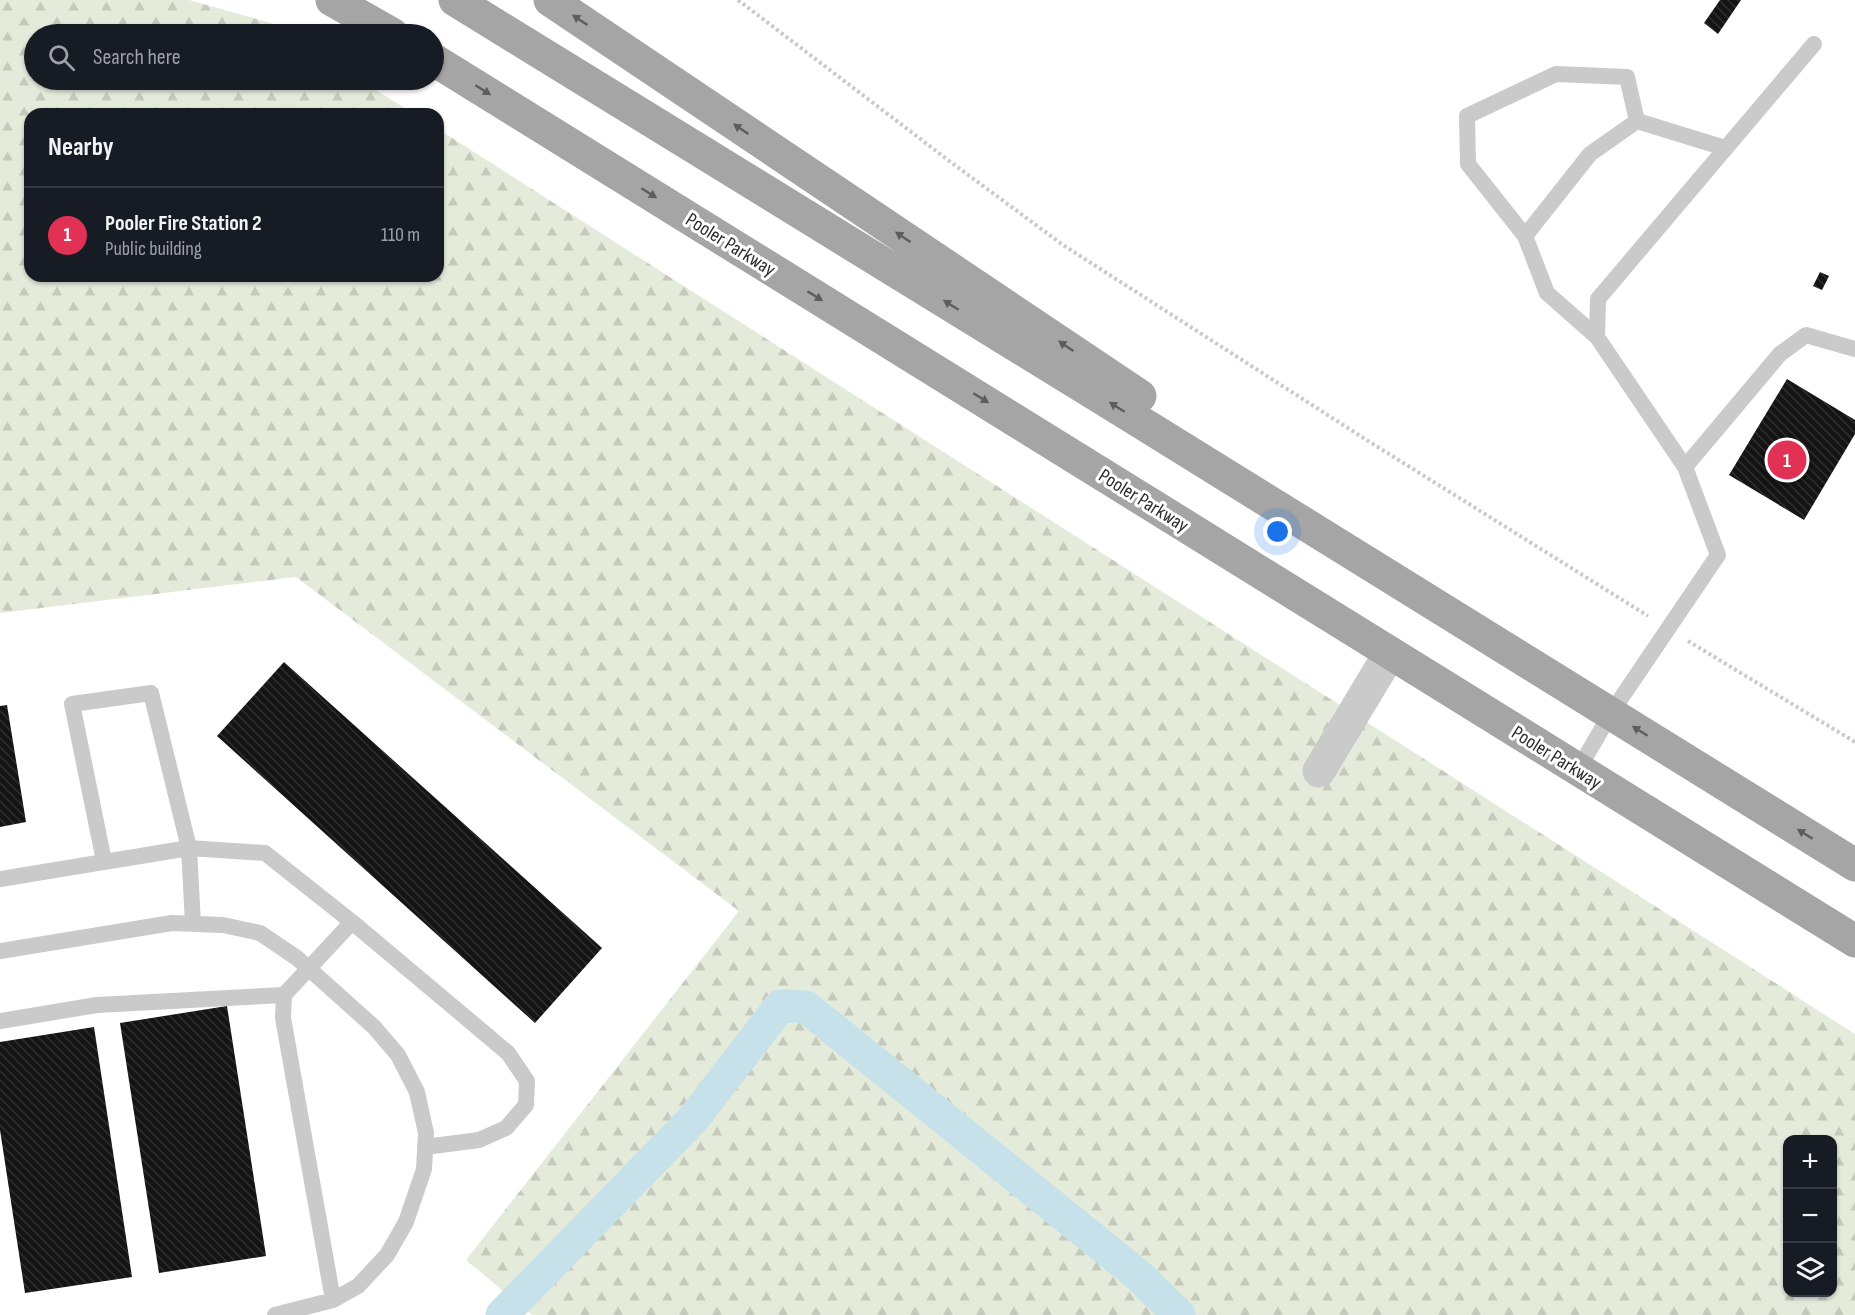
<!DOCTYPE html>
<meta charset="utf-8">
<style>
body{margin:0;font-family:"Sofia Sans Condensed",sans-serif;background:#20242c;color:#f1f3f6}
.controls{position:absolute;right:18px;bottom:18px;display:grid;overflow:hidden;border-radius:12px;box-shadow:0 2px 4px #0004}
.controls button{width:54px;height:54px;display:grid;place-items:center;padding:0;border:0;border-bottom:2px solid #363941;background:#171b24;color:#f1f3f6;font:30px sans-serif}
.you{position:absolute;left:1278px;top:532px;width:21px;height:21px;margin:-15px;border:4px solid #fff;border-radius:50%;background:#1a73e8;box-shadow:0 0 0 9px #1a73e833}
.badge{display:grid;place-items:center;width:39px;height:39px;border-radius:50%;background:#e13255;color:#fff;font-size:20px;font-weight:700}
.pin{position:absolute;translate:-50% -50%;border:3px solid #fff;box-shadow:0 2px 6px #0006}
.list{margin:0;padding:0;list-style:none}
h2{display:flex;justify-content:space-between;align-items:center;height:78px;margin:0;padding:0 24px;font-size:26px}
h2 small{font-size:20px;font-weight:400;color:#9ea1a6}
.list li{display:grid;grid-template-columns:39px 1fr auto;gap:18px;align-items:center;box-sizing:border-box;height:96px;padding:0 24px;border-top:2px solid #363941}
.list b{display:block;font-size:22px;white-space:nowrap}
.list p{margin:0;font-size:20px;white-space:nowrap;color:#9ea1a6}
.list em{font-size:20px;font-style:normal;color:#9ea1a6}
.icon{flex:none;width:33px;height:33px;fill:none;stroke:currentColor;stroke-width:2;stroke-linecap:round;stroke-linejoin:round}
.map{position:relative;flex:none;width:1855px;height:1315px;overflow:hidden}
.search{position:absolute;background:#171b24;box-shadow:0 2px 4px #0004;left:24px;top:24px;width:420px;height:66px;display:flex;align-items:center;gap:15px;box-sizing:border-box;padding:0 21px;border-radius:33px;color:#9ea1a6;font-size:22px}
.panel{position:absolute;background:#171b24;box-shadow:0 2px 4px #0004;left:24px;top:108px;width:420px;height:174px;border-radius:18px}
.map>svg:first-child{display:block}
</style>
<div class="map">
<svg width="1855" height="1315" viewBox="0 0 1855 1315">
<defs>
<pattern id="forest-firs" width="22" height="20" patternUnits="userSpaceOnUse" patternTransform="scale(1.5)"><rect width="22" height="20" fill="#e5ebdb"/><path d="M5 1l3.5 6h-7zM16 11l3.5 6h-7z" fill="#c5cabc"/></pattern>
<pattern id="building-back-hatch" width="6" height="6" patternUnits="userSpaceOnUse" patternTransform="scale(1.5)"><rect width="6" height="6" fill="#141414"/><path d="M-1 5l2 2M0 0l6 6M5-1l2 2" fill="none" stroke="#2e2e2e"/></pattern>
</defs>
<rect width="100%" height="100%" fill="#fff"/>
<path fill="url(#forest-firs)" fill-rule="evenodd" d="M0 0H189L271 23 289 34H34V80H360L414 114H30V276H438V129L1855 1034V1315H532L466 1260 739 911 296 577 0 613ZM1788 1140H1832V1292H1788Z"/>
<g fill="none" stroke-linecap="round" stroke-linejoin="round">
<path stroke="#c7e1ea" stroke-width="33" d="M502 1315 694 1118 780 1006 806 1007 1137 1274 1179 1315"/>
</g>
<path fill="url(#building-back-hatch)" d="M1720 0H1741L1718 34 1704 23Z
M1820 272 1829 276 1822 290 1813 286Z
M1787 379 1855 420V434L1804 520 1729 475Z
M284 662 602 948 535 1023 217 736Z
M7 705 26 822 0 827V706Z
M227 1006 266 1256 159 1273 120 1023Z
M94 1027 132 1277 25 1293 0 1130V1042Z"/>
<g fill="none" stroke-linecap="round" stroke-linejoin="round">
<path stroke="#cacaca" stroke-width="4" stroke-dasharray="3 3" stroke-linecap="butt" d="M738 0 948 160 1063 245 1365 439 1648 616
M1688 641 1855 742"/>
<path stroke="#cacaca" stroke-width="16" d="M1525 236 1468 164 1467 116 1556 74 1627 77 1637 121
M1597 337 1547 293 1525 236 1590 154 1637 121 1725 148
M1685 467 1780 354 1806 335 1855 349
M1578 770 1611 713 1718 555 1685 467 1597 337 1598 299 1814 44
M104 861 72 704 151 693 189 848 193 924
M0 879 189 848 265 853 352 922 508 1053 527 1081 526 1105 506 1128 479 1140 425 1147
M0 951 172 923 223 925 260 933 297 958 374 1027 398 1055 417 1092 426 1133 424 1169 406 1222 387 1255 358 1286 333 1300 275 1315
M0 1021 97 1005 284 995
M333 1300 283 1018 284 995 352 922"/>
<path stroke="#cacaca" stroke-width="33" d="M1319 771 1390 653"/>
<path stroke="#a5a5a5" stroke-width="33" d="M332 0 392 34
M455 0 1108 402 1855 865
M550 0 1140 396
M434 60 1855 941"/>
</g>
<defs><path id="oneway-solid" d="M-6-.8H1V-3.2L6.5 0L1 3.2V.8H-6Z" transform="scale(1.5)"/></defs>
<g fill="#5d5d5d">
<use href="#oneway-solid" transform="translate(580 20) rotate(-146)"/>
<use href="#oneway-solid" transform="translate(483 90) rotate(32)"/>
<use href="#oneway-solid" transform="translate(741 129) rotate(-146)"/>
<use href="#oneway-solid" transform="translate(649 193) rotate(32)"/>
<use href="#oneway-solid" transform="translate(903 237) rotate(-146)"/>
<use href="#oneway-solid" transform="translate(815 296) rotate(32)"/>
<use href="#oneway-solid" transform="translate(951 305) rotate(-148)"/>
<use href="#oneway-solid" transform="translate(1066 346) rotate(-146)"/>
<use href="#oneway-solid" transform="translate(981 398) rotate(32)"/>
<use href="#oneway-solid" transform="translate(1117 407) rotate(-148)"/>
<use href="#oneway-solid" transform="translate(1640 731) rotate(-148)"/>
<use href="#oneway-solid" transform="translate(1805 834) rotate(-148)"/>
</g>
<g text-anchor="middle" stroke-width="6" stroke-linejoin="round" paint-order="stroke">
<g font-size="20" fill="#2d2d2d" stroke="#fff">
<text transform="translate(731 244) rotate(32)" y="7">Pooler Parkway</text>
<text transform="translate(1144 500) rotate(32)" y="7">Pooler Parkway</text>
<text transform="translate(1557 757) rotate(32)" y="7">Pooler Parkway</text>
</g>
</g>
</svg>
<div class="controls">
<button>+</button>
<button>−</button>
<button><svg class="icon" aria-label="layers" viewBox="0 0 24 24"><path d="M12 4l9 5-9 5-9-5zM3 14l9 5 9-5"/></svg></button>
</div>
<div class="you"></div>
<div class="pin badge" style="left:1787px;top:460px">1</div>
<div class="search"><svg class="icon" aria-label="search" viewBox="0 0 24 24"><circle cx="10" cy="10" r="6"/><path d="M15 15l6 6"/></svg>Search here</div>
<section class="panel">
<h2>Nearby<small></small></h2>
<ul class="list">
<li><span class="badge">1</span><div><b>Pooler Fire Station 2</b><p>Public building</p></div><em>110 m</em></li>
</ul>
</section>
</div>
